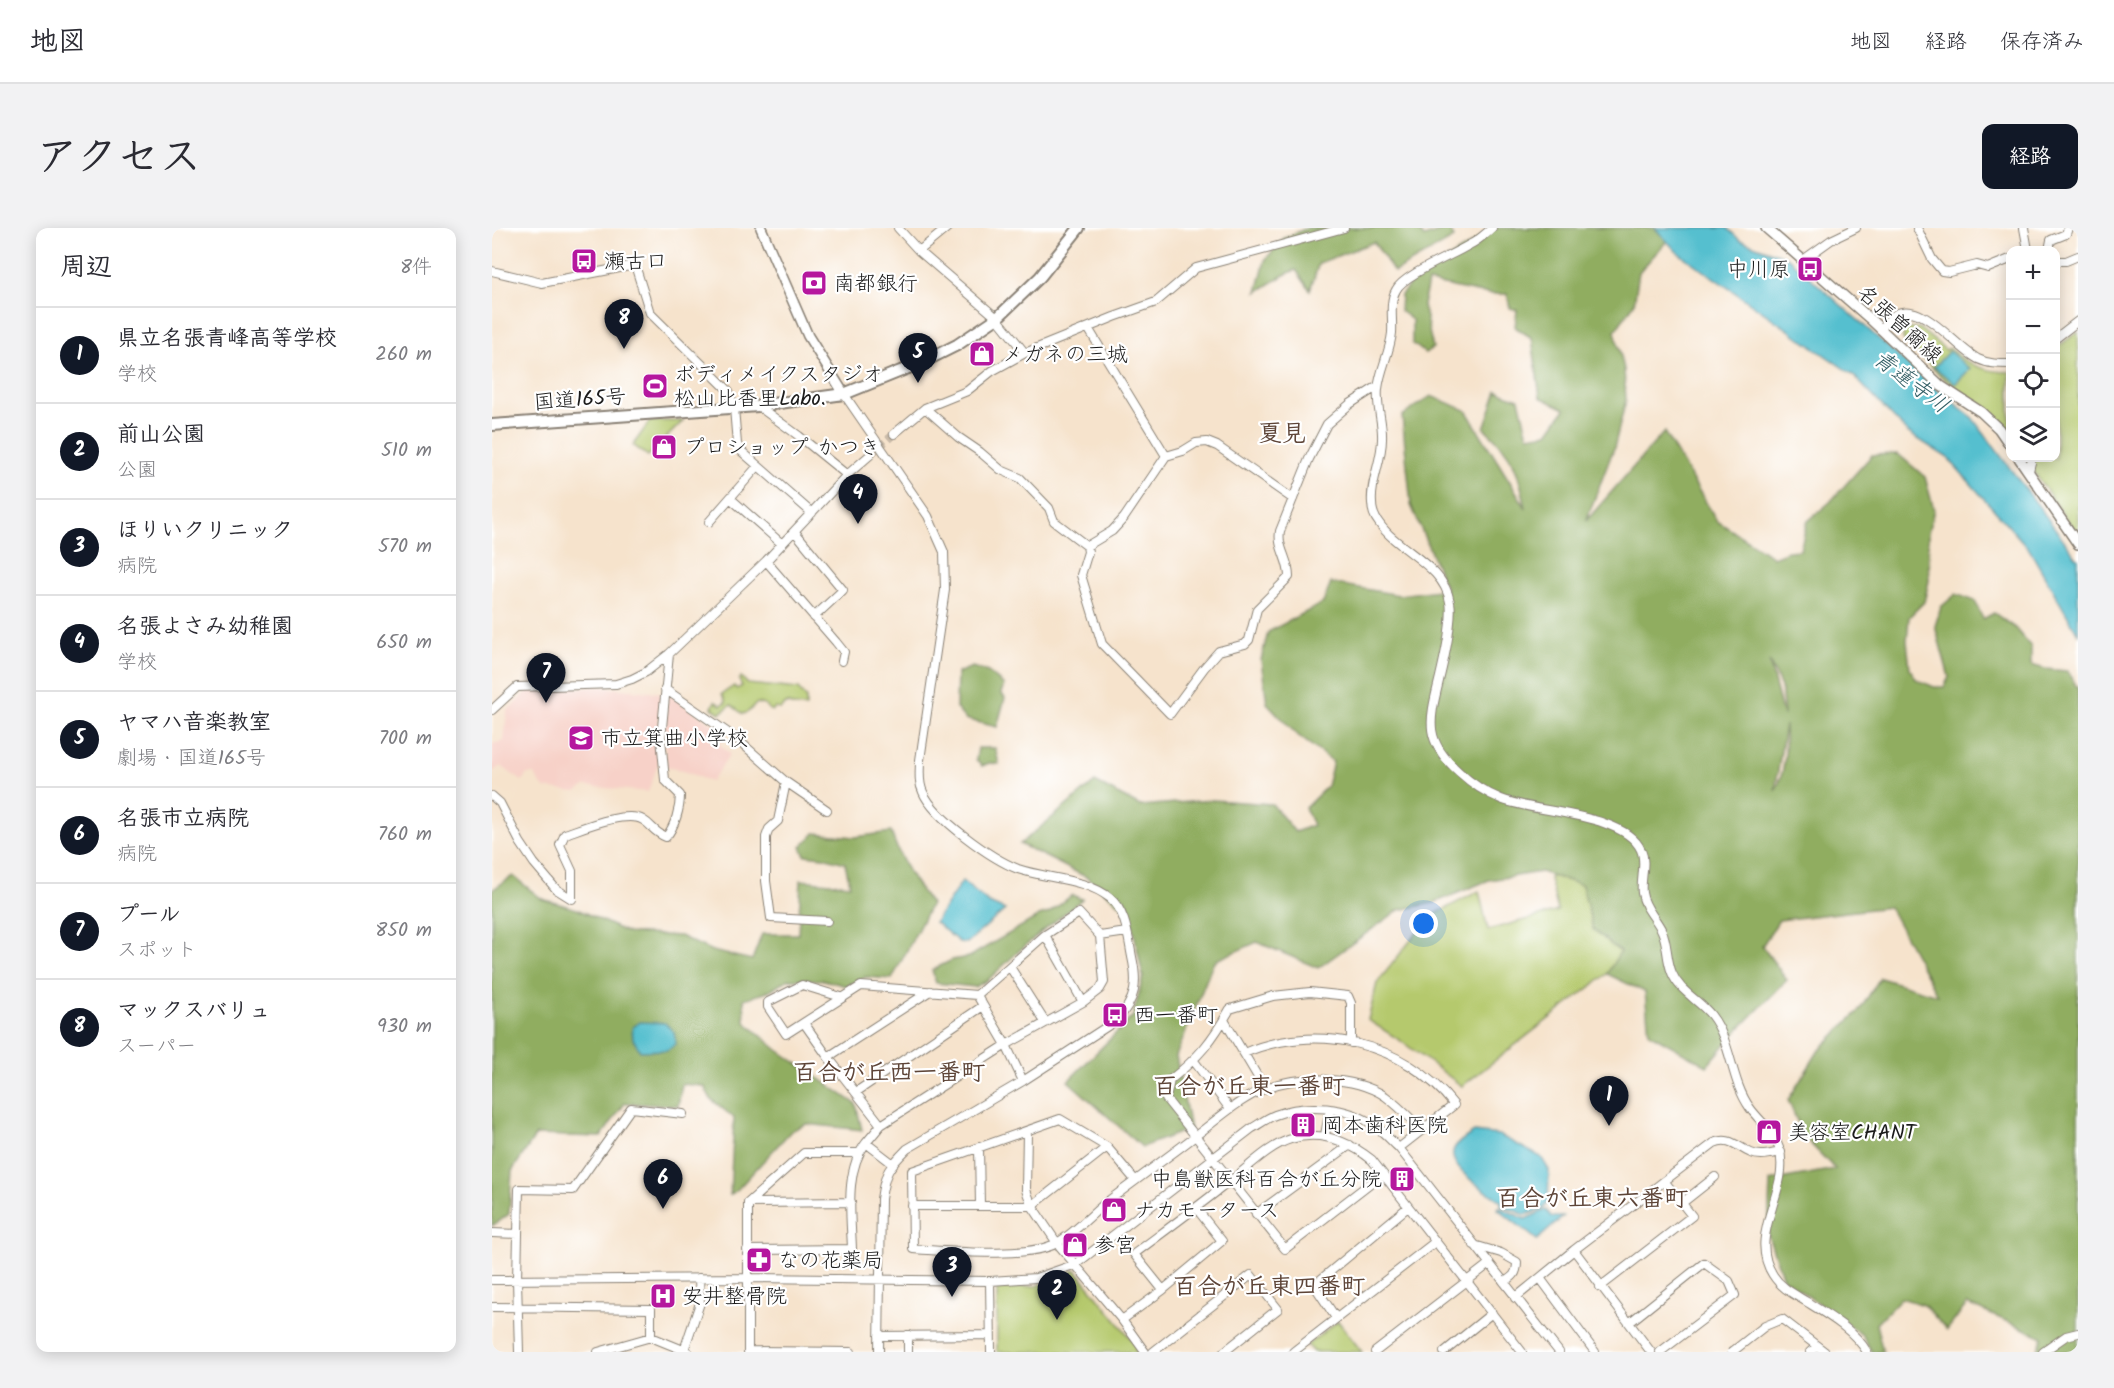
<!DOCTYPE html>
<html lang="ja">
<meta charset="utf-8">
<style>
body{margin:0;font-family:Kalam,"Klee One",sans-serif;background:#f2f2f3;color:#2b2b33}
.controls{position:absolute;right:18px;top:18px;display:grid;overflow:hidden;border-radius:12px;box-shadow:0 3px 15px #0003}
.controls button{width:54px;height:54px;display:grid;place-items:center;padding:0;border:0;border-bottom:2px solid #e1e1e2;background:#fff;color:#2b2b33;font:30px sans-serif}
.you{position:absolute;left:932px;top:696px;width:21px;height:21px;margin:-15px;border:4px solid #fff;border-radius:50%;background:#1a73e8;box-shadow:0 0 0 9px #1a73e833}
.badge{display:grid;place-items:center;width:39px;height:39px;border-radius:50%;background:#111827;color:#fff;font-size:20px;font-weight:700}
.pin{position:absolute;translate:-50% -50px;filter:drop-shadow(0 2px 3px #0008)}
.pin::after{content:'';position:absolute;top:32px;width:21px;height:18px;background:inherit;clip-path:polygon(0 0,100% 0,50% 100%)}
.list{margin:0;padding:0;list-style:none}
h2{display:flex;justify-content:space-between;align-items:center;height:78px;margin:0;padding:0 24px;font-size:26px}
h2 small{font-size:20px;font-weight:400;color:#7c7c81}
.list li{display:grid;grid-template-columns:39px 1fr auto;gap:18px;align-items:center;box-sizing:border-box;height:96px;padding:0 24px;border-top:2px solid #e1e1e2}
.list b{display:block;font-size:22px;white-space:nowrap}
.list p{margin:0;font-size:20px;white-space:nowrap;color:#7c7c81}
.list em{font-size:20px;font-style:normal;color:#7c7c81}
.icon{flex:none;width:33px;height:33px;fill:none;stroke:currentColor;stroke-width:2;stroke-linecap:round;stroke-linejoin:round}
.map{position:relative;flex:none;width:1586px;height:1124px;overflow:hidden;border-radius:12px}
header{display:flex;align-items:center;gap:36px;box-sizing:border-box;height:84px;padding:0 30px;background:#fff;border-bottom:2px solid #e1e1e2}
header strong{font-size:28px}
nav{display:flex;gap:33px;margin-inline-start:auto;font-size:21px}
.intro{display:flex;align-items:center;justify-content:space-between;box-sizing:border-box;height:144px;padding:0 36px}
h1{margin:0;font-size:42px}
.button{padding:15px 27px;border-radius:12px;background:#111827;color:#fff;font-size:21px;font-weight:700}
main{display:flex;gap:36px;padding:0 36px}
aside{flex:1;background:#fff;border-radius:12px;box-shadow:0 3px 15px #0003}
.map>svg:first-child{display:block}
</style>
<header>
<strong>地図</strong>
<nav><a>地図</a><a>経路</a><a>保存済み</a></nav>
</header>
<div class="intro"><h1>アクセス</h1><a class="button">経路</a></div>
<main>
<aside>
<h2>周辺<small>8件</small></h2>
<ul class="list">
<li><span class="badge">1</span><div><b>県立名張青峰高等学校</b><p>学校</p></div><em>260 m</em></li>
<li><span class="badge">2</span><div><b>前山公園</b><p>公園</p></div><em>510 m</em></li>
<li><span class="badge">3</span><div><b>ほりいクリニック</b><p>病院</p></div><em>570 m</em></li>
<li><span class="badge">4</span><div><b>名張よさみ幼稚園</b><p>学校</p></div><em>650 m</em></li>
<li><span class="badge">5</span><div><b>ヤマハ音楽教室</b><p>劇場 · 国道165号</p></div><em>700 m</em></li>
<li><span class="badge">6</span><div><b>名張市立病院</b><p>病院</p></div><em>760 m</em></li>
<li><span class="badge">7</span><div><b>プール</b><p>スポット</p></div><em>850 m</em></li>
<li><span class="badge">8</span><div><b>マックスバリュ</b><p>スーパー</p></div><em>930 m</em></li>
</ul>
</aside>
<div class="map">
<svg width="1586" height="1124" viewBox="0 0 1586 1124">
<rect width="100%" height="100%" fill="#fff"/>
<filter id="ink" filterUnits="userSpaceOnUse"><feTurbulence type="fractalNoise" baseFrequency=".0167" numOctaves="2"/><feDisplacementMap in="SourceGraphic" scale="12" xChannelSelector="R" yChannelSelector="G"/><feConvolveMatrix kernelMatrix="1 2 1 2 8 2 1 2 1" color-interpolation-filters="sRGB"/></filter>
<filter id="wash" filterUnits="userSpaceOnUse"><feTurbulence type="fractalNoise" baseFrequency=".008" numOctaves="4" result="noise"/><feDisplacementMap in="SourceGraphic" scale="24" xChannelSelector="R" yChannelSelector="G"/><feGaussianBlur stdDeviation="1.35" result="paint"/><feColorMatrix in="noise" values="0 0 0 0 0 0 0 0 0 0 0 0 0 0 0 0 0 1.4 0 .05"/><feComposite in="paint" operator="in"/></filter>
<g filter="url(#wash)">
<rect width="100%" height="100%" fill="#f6e3cc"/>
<path fill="#f7d1c8" d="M107 459 169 465 165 507 167 533 156 564 93 558 84 564 52 560 42 546H35L30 553 9 538 0 544V516L12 513 15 483 36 463Z
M175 466 234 505 227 516 238 526 219 554 194 544 174 538 172 505Z"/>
<path fill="#b5c96d" stroke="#687244" stroke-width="1.5" d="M1427 100 1454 122 1457 120C1476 137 1493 144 1518 144V210C1501 186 1481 175 1459 157 1442 143 1427 126 1411 111L1412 102Z
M1586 104V308L1532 230H1564V120Z
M158 193H191L156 228 141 217Z
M249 449 256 456 306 461 314 470V479L301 478 295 475 288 481 283 480 280 483 272 477 265 475 256 484 251 486 239 477 228 485 220 480 223 473 229 477 234 474 230 466 242 458 245 461 250 458 247 452Z
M1057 647 1090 657 1101 701 1129 724 1115 746 970 858 909 813 876 792 885 755 937 689 987 663 996 702 1066 683Z
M584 1042 650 1124H505V1061L544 1058Z
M846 1093 870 1124H821L815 1117Z"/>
<path fill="#90ad60" stroke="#56643e" stroke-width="1.5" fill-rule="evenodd" d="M815 0H924L932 9 957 0 962 10 902 44 882 14 827 35 818 62 804 42 792 47 765 64 773 32 792 10Z
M999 0H1163L1175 13 1147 44 1142 76 1123 103 1132 141 1134 172 1122 220 1094 293 1172 204 1225 293 1281 329 1296 323 1308 322 1315 294 1338 274 1380 227 1406 226 1433 249 1442 282 1436 305 1437 353 1432 374 1417 389 1415 413 1418 441 1424 451 1442 459H1452L1457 449 1443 398 1449 379 1464 366 1483 373 1491 391 1502 385 1523 400 1539 419V437L1553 441 1575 443 1586 461V1124H1545L1551 1109 1475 1076 1455 1102 1432 1077 1409 1070 1384 1096 1391 1124H1380L1370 1107 1291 1050 1276 1008 1278 953 1343 941 1312 909 1296 872 1327 822 1367 783 1388 750 1445 767 1397 679 1287 692 1270 718 1295 752 1245 803 1215 838 1157 805 1153 764 1115 746 1128 724 1101 701 1090 657 1049 644 997 652 942 675 907 682 826 740 765 714 722 733 684 828 698 901 650 919 576 853 641 788 651 749 638 685 594 649 528 616 603 554 648 578 720 572 780 576 803 604 821 597 813 580 835 558 841 534 804 506 775 475 769 432 776 404 831 375 839 355 907 367 954 361 919 277 910 188 939 168 974 182 1034 280C1026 242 1022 227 992 200L1005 163 1027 171 1036 208 1056 205 1073 181 1048 169 1040 110 1023 99 1025 82 1018 80 1015 66C989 68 962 58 936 54L931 77 941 120 933 125 920 115V92L908 83 909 67 920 53 981 15ZM1277 433 1289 459 1292 487H1291ZM1293 497C1294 520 1294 543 1283 563Z
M480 439 496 444 512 457 509 465 513 470 505 499 473 491 464 480 465 445Z
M486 520H503L507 536 497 535 490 538 484 532Z
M399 604C409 633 420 652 439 676L400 751 374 749 354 758 332 752 297 751 273 765 252 771 253 794 286 822 364 876 370 902 314 896 299 903 245 962 238 967 242 890 219 871 212 858 190 856 186 878 133 875 109 909 44 907 20 943 17 986 0 998V662L21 648 50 671 85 681 136 705 188 708 220 723 260 732 270 706H306L309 652 358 657 353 635 331 629 313 627 309 619 323 605 363 609Z
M580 667 590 671 528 722 496 752 483 759 444 755 440 742 460 732 477 729 547 688 557 685Z"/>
<path fill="#54bfcf" stroke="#386e76" stroke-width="1.5" d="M1163 0H1235L1248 12 1296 30 1440 158 1479 188 1586 331V406L1537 321 1456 230 1415 204 1361 147 1185 24Z
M1457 123 1478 141 1463 156 1442 139Z
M470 653 497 675 513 682 475 715 467 714 443 694Z
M148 794 173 795 182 804 184 816 175 822 148 823 141 811 140 800Z
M982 904 1007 907 1049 929 1057 942 1056 974 1051 981 1033 987 1009 977V973C997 965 950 938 963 919 967 913 976 908 982 904Z
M1007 979 1033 991 1054 982 1060 989H1071L1045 1012 1006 981Z"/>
</g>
<g filter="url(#ink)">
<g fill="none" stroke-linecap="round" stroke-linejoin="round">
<path stroke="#cabba9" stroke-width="8" stroke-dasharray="8 4" stroke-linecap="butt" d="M378 227 402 206"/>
<g stroke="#898074" stroke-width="10">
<path id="minor" d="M406 0 427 23 505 90 533 125
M1000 0C993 6 986 13 977 17 961 27 911 47 904 62 897 74 901 91 900 105 898 124 888 142 886 161 884 178 891 194 890 211 890 233 878 254 880 275 880 282 883 290 887 295 907 324 952 337 958 374 960 384 958 394 957 403 955 420 951 436 947 453 937 494 932 513 967 544 979 555 994 565 1009 571 1043 585 1133 585 1149 622 1155 635 1148 651 1150 665 1152 680 1164 690 1170 703 1176 716 1174 731 1180 745 1187 763 1207 772 1219 787 1240 814 1238 852 1258 880 1268 894 1282 903 1287 920 1300 961 1254 1006 1281 1047 1289 1060 1302 1066 1315 1074 1336 1087 1362 1102 1375 1124
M1425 0 1440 31 1450 43 1457 44 1485 37 1496 40 1518 31
M1532 0 1536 22
M1557 22 1559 12 1574 6 1576 0
M427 23 455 0
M1311 32 1339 12 1364 0
M1564 33H1574L1586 28
M0 43 50 55 143 37 158 85 237 163 242 180 245 216 248 222 320 285
M596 100 674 228
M1388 101C1394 96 1399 88 1406 85 1433 75 1464 120 1486 131 1496 136 1507 136 1518 136
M1564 110 1586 93
M352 166 436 288 452 324 453 362 428 532C428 543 426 554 431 564 442 590 500 631 526 641 555 651 593 650 618 670 634 683 636 709 640 729 646 756 644 771 625 792L531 853 415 921C396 940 393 944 389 971L387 1124
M266 178 307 208 355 247
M433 180 466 209 488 224 509 242 528 250 557 280 562 293 595 318 596 324 589 347 610 416 678 486 712 440 727 423 753 416 757 412 765 381 797 349C797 331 785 320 788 303L817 231 835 196 858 176 886 158
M402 206 433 180 475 163 500 143 533 125 622 89 664 74 704 40 852 0
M266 238 238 270 290 316
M1537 243 1540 230
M217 294 238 270
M303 304 351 362 322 389
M595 318 620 303 632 290 674 228 691 223 704 215 715 214 725 218 801 271
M274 333 344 414 352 424 350 433
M173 461 245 511 294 554 286 593 277 601 274 609V653L279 690 335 693
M0 482 25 459 124 456 140 451 154 444 177 426 274 333 355 247 378 227
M294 554 335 582
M0 568 8 575 28 614 42 635 64 661 80 671
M80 671V643L68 617 73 606C91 600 134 582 151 592 160 597 161 604 174 609 183 598 188 581 188 567L173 552 169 510 177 426
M553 707 591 774
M608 708 635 704
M518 739 553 794
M485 767 514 817 531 853
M349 769 310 757 276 774V779L294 806 369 758 485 767 553 707 587 685 608 708 612 754 608 761 591 774 514 817 389 897 374 915
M732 792 773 861
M312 795 336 829 389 897
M859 815V775L856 768 818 764 781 768 738 781C720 813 707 829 678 852L674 871 793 1021 890 946
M752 825C824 794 913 814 962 877L907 920
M336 829 438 763
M702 833 738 881
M364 864 491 778
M535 903 534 962 540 978 565 1015 630 1092 653 1124
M833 907 838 881
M487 919 488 978
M643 952 615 919 568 891 420 943 421 1021C456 1023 536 1031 565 1015 582 1005 597 989 611 977 641 954 672 932 702 909 725 892 747 871 774 860 808 847 862 848 893 868 907 878 918 890 930 902
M256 975 359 974
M1190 975 1223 949
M420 978H540L615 919
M764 986 858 917
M0 1005 26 1006
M982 1017 1009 1025 1025 1034C1025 1046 1021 1049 1012 1054
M255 1022 360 1021C359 988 352 943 374 915L400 935
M1082 1022 1159 1124
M1048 1050 1103 1124
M0 1052 255 1050 498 1053 544 1050 584 1036 759 901C766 897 775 890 783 887 814 875 856 878 883 898 892 904 899 913 907 920L1067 1124
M498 1053 499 1124
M1108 1059 1200 988 1173 954
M671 1062 642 1026C674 1002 707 978 738 953 757 939 776 918 799 911 829 902 856 913 880 932L1030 1124
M1023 1070 1082 1022 1222 915C1238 908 1245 919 1259 925 1268 929 1279 926 1289 924
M0 1079 159 1081V1109
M844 1090 822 1057 916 979
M630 1092 671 1062 730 1013 704 980
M1137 1095 1212 1035 1237 1053 1243 1067 1168 1124
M416 1107V1124
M387 1108 498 1107
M192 1122 208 1075 207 1050
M256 1123 359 1124
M27 1124 25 1052 27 961 81 962 139 880 191 886
M106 1124 159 1109 196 1124
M256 1124V975L312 925H366
M661 1124 759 1047 786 1081 732 1124
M801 1124 943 1014
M883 1124 997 1036
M952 1124 1000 1085
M1240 1124 1273 1098 1290 1091 1333 1124
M1318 1124 1325 1118
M1551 1124 1574 1108 1586 1105"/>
</g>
<g stroke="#898074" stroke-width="12">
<path id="major" d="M269 0 316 108 352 166
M1274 0 1377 90 1449 158 1489 184 1507 201 1518 217
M1527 230 1586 316"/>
</g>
<g stroke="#898074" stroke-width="14">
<path id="highway" d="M0 197 266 178 352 166 431 134 465 117 505 90 548 49 587 0"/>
</g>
<use href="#minor" stroke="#fff" stroke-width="8"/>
<use href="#major" stroke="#fff" stroke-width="9"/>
<use href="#highway" stroke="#fff" stroke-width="10"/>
</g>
</g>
<defs>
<g id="bus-square" transform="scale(1.35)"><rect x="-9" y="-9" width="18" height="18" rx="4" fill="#b5179e" stroke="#fff"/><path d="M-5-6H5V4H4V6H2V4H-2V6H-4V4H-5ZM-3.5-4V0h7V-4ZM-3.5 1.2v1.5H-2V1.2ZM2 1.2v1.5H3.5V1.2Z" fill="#fff"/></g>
<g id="bank-square" transform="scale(1.35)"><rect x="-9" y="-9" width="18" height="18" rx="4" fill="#b5179e" stroke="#fff"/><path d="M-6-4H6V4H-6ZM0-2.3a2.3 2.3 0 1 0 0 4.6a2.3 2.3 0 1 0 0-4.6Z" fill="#fff"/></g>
<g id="shop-square" transform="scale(1.35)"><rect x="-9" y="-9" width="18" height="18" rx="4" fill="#b5179e" stroke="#fff"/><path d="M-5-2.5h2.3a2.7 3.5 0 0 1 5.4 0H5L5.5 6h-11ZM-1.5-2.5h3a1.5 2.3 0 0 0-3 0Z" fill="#fff"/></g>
<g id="stadium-square" transform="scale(1.35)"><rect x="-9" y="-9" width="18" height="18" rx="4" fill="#b5179e" stroke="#fff"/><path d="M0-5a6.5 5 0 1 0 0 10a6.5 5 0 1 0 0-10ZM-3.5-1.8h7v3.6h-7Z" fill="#fff"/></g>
<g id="school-square" transform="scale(1.35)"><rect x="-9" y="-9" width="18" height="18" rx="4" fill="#b5179e" stroke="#fff"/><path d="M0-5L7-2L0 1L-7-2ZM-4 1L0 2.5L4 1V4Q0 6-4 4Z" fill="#fff"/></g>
<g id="building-square" transform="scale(1.35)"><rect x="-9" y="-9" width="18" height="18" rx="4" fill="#b5179e" stroke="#fff"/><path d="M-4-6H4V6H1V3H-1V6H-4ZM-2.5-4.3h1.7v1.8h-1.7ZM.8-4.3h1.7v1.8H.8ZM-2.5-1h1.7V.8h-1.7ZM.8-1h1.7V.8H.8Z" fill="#fff"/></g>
<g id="pharmacy-square" transform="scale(1.35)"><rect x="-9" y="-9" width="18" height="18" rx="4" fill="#b5179e" stroke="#fff"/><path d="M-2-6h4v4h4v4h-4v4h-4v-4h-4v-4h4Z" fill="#fff"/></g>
<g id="hospital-square" transform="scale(1.35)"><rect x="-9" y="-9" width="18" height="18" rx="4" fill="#b5179e" stroke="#fff"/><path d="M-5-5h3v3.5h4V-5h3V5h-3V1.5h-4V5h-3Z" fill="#fff"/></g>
</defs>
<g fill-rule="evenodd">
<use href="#bus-square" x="92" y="33"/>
<use href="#bus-square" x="1318" y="41"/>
<use href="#bank-square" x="322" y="55"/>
<use href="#shop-square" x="490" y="126"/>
<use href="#stadium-square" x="163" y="158"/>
<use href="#shop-square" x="172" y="219"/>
<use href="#school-square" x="89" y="510"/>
<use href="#bus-square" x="623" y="787"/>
<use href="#building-square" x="811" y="897"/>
<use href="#shop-square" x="1277" y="904"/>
<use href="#building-square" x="910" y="951"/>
<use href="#shop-square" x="622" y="982"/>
<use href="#shop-square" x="583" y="1017"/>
<use href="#pharmacy-square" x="267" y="1032"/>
<use href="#hospital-square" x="171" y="1068"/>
</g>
<g text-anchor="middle" stroke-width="4.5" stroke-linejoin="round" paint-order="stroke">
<g font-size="21" fill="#1c1c1c" stroke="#fff" text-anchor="start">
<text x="112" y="40">瀬古口</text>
<text x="1298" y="48" text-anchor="end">中川原</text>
<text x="342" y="62">南都銀行</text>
<text x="510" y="133">メガネの三城</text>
<text x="182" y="153">ボディメイクスタジオ<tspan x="182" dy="24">松山比香里Labo.</tspan></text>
<text x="192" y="226">プロショップ かつき</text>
<text x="109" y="517">市立箕曲小学校</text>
<text x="642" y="794">西一番町</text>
<text x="830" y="904">岡本歯科医院</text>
<text x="1296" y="911">美容室CHANT</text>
<text x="890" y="958" text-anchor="end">中島獣医科百合が丘分院</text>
<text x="642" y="989">ナカモータース</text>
<text x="602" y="1024">参宮</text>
<text x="286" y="1039">なの花薬局</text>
<text x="190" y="1075">安井整骨院</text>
</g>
<g font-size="21" fill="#1c1c1c" stroke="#fff">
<text transform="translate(1408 96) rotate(42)" y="7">名張曽爾線</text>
<text transform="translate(88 171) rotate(-4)" y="7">国道165号</text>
</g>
<g font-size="22" font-style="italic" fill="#325d64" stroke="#fff">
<text transform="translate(1420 153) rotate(37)" y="8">青蓮寺川</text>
</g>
<g font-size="24" font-weight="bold" fill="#5e4538" stroke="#fff">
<text x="790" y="213">夏見</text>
<text x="397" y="852">百合が丘西一番町</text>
<text x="757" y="866">百合が丘東一番町</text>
<text x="1100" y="978">百合が丘東六番町</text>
<text x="777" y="1066">百合が丘東四番町</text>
</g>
</g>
</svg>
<div class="controls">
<button>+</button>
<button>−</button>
<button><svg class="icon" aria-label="locate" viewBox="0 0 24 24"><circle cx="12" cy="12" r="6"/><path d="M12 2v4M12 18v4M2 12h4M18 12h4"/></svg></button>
<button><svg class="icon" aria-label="layers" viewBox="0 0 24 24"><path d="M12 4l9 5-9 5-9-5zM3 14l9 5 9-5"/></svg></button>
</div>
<div class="you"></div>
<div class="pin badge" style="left:1117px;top:898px">1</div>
<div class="pin badge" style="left:565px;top:1092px">2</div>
<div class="pin badge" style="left:460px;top:1069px">3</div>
<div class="pin badge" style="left:366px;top:296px">4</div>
<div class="pin badge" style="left:426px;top:155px">5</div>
<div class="pin badge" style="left:171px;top:981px">6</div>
<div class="pin badge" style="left:54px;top:475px">7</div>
<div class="pin badge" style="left:132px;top:121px">8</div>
</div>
</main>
